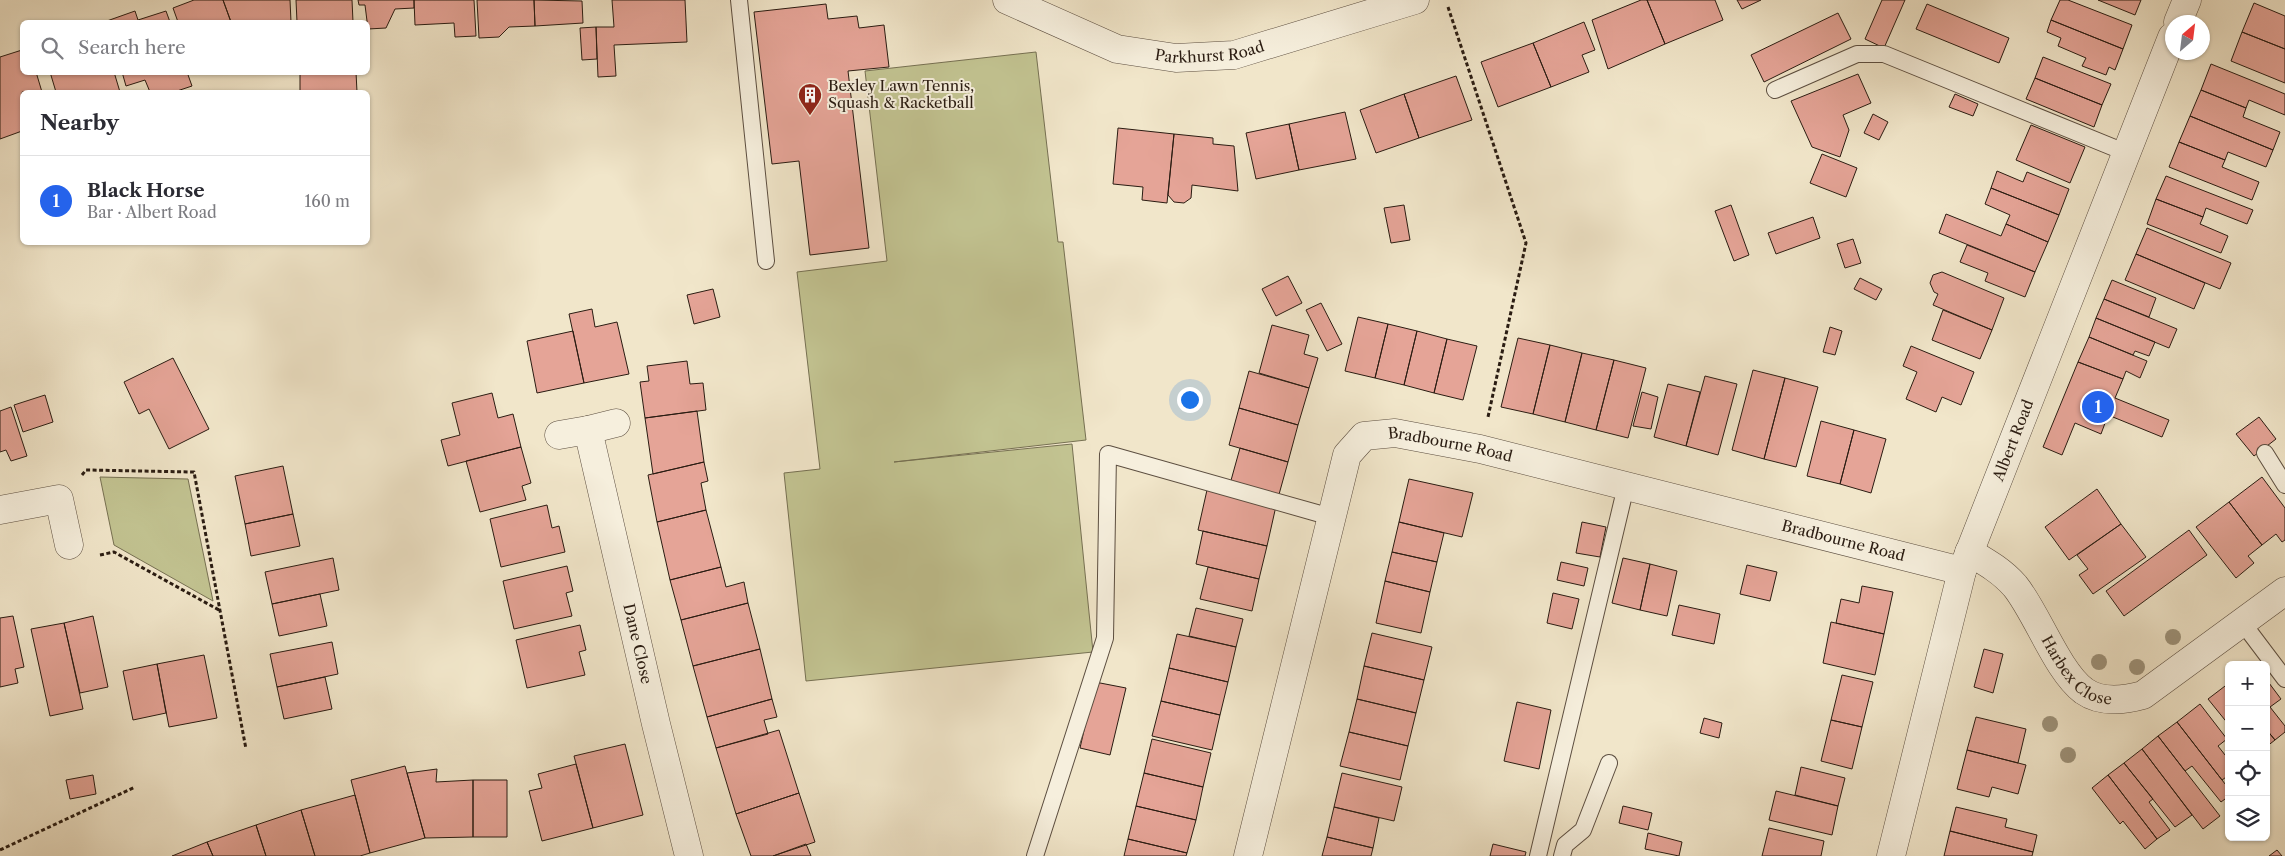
<!DOCTYPE html>
<meta charset="utf-8">
<style>
body{margin:0;font-family:"Libre Caslon Text",serif;background:#f7f7f7;color:#2b2b33}
.controls{position:absolute;right:15px;bottom:15px;display:grid;overflow:hidden;border-radius:8px;box-shadow:0 1px 4px #0004}
.controls button{width:45px;height:45px;display:grid;place-items:center;padding:0;border:0;border-bottom:1px solid #e1e1e2;background:#fff;color:#2b2b33;font:25px sans-serif}
.compass{position:absolute;left:2165px;top:15px;width:45px;height:45px;border-radius:50%;background:#fff;box-shadow:0 1px 4px #0004;rotate:28deg}
.you{position:absolute;left:1189px;top:399px;width:18px;height:18px;margin:-12px;border:4px solid #fff;border-radius:50%;background:#1a73e8;box-shadow:0 0 0 8px #1a73e833}
.badge{display:grid;place-items:center;width:32px;height:32px;border-radius:50%;background:#2563eb;color:#fff;font-size:16px;font-weight:700}
.pin{position:absolute;translate:-50% -50%;border:2px solid #fff;box-shadow:0 1px 5px #0006}
.list{margin:0;padding:0;list-style:none}
h2{display:flex;justify-content:space-between;align-items:center;height:65px;margin:0;padding:0 20px;font-size:21px}
h2 small{font-size:16px;font-weight:400;color:#7c7c81}
.list li{display:grid;grid-template-columns:32px 1fr auto;gap:15px;align-items:center;box-sizing:border-box;height:90px;padding:0 20px;border-top:1px solid #e1e1e2}
.list b{display:block;font-size:19px;white-space:nowrap}
.list p{margin:0;font-size:16px;white-space:nowrap;color:#7c7c81}
.list em{font-size:16px;font-style:normal;color:#7c7c81}
.icon{flex:none;width:28px;height:28px;fill:none;stroke:currentColor;stroke-width:2;stroke-linecap:round;stroke-linejoin:round}
.map{position:relative;flex:none;width:2285px;height:856px;overflow:hidden}
.search{position:absolute;background:#fff;box-shadow:0 1px 4px #0004;left:20px;top:20px;width:350px;height:55px;display:flex;align-items:center;gap:12px;box-sizing:border-box;padding:0 18px;border-radius:8px;color:#7c7c81;font-size:19px}
.panel{position:absolute;background:#fff;box-shadow:0 1px 4px #0004;left:20px;top:90px;width:350px;height:155px;border-radius:8px}
.map>svg:first-child{display:block}
</style>
<div class="map">
<svg width="2285" height="856" viewBox="0 0 2285 856">
<rect width="100%" height="100%" fill="#f1e6ca"/>
<filter id="stains"><feTurbulence type="fractalNoise" baseFrequency=".004" numOctaves="4"/><feColorMatrix values="0 0 0 0 .2 0 0 0 0 .09 0 0 0 0 .02 0 0 0 .5 -.17"/></filter>
<radialGradient id="worn" r=".72"><stop offset=".6" stop-color="#630" stop-opacity="0"/><stop offset="1" stop-color="#630" stop-opacity=".3"/></radialGradient>
<path fill="#c2c391" stroke="#767052" d="M1036 52 1058 242H1063L1086 440 894 462 1072 444 1093 652 806 681 784 473 820 469 797 272 887 261 865 71Z
M100 477 188 479 213 601 114 545Z"/>
<path fill="#e5a497" stroke="#2a1c12" d="M194 0H223L231 22H178L173 8Z
M223 0H290L291 22H231Z
M296 0H352L353 22H297Z
M358 0H414V8L395 9 386 28 368 29 365 5H359Z
M414 0H474L476 36 455 37 454 23 415 25Z
M477 0H534L535 26 509 27 499 37 479 38Z
M534 0 582 1 583 23 535 26Z
M612 0H685L687 42 614 45 616 76 598 77 596 27H614Z
M1641 0H1647L1665 44 1608 69 1592 20Z
M1647 0H1715L1723 20 1665 44Z
M1737 0H1761L1742 9Z
M1882 0H1905L1884 48 1865 39Z
M2060 0H2068L2132 25 2123 49 2051 20Z
M2098 0H2141L2135 15Z
M2254 3 2285 16V49L2242 32Z
M826 4 828 19 857 16 859 28 884 25 889 67 848 71 869 248 810 255 799 161 772 164 754 12Z
M1927 4 2009 38 1999 63 1916 29Z
M135 11 138 20 166 11 170 22H104Z
M1838 13 1851 39 1764 82 1751 55Z
M2051 20 2123 49 2115 70 2109 67 2106 75 2082 66 2086 58 2058 46 2061 38 2047 32Z
M1584 22 1595 50 1582 55 1589 72 1551 87 1533 43Z
M596 27 597 59 582 60 580 28Z
M2242 32 2285 49V83L2231 61Z
M1533 43 1551 87 1498 107 1481 62Z
M22 50V72H36L42 92H22V131L0 139V57Z
M2043 57 2111 84 2102 105 2035 78Z
M2211 64 2285 94V115L2249 100 2246 108 2201 90Z
M50 72H114L120 92H56Z
M122 72H187L192 86 174 92H150L145 80 126 86Z
M300 72H356L357 92H300Z
M1858 74 1871 103 1843 115 1849 130 1840 157 1812 147 1791 101Z
M1456 76 1472 120 1419 138 1404 94Z
M2035 78 2102 105 2094 127 2026 99Z
M2201 90 2246 108 2243 117 2280 132 2273 150 2190 116Z
M1404 94 1419 138 1376 153 1360 110Z
M1955 94 1978 104 1973 116 1949 107Z
M1345 112 1356 159 1299 170 1289 124Z
M1873 114 1888 122 1879 140 1864 133Z
M2190 116 2273 150 2266 167 2228 152 2225 160 2179 142Z
M1289 124 1299 170 1256 179 1246 133Z
M2031 125 2085 147 2070 183 2016 160Z
M1118 128 1174 134 1167 203 1142 200 1143 187 1113 184Z
M1174 134 1213 138V144L1234 146 1238 191 1192 185 1191 198 1184 203 1174 202 1168 195Z
M2179 142 2225 160 2222 167 2259 182 2252 200 2169 167Z
M1822 154 1857 168 1846 197 1810 183Z
M1997 171 2023 182 2027 172 2069 189 2059 215 1991 188Z
M2166 176 2253 210 2247 224 2206 208 2203 217 2156 199Z
M1991 188 2059 215 2048 242 2006 224 2010 215 1985 204Z
M2156 199 2203 217 2200 224 2228 236 2221 253 2147 224Z
M1404 205 1410 240 1391 243 1384 208Z
M1731 205 1749 255 1734 261 1715 211Z
M1946 214 2001 236 2006 224 2048 242 2035 272 1939 233Z
M1813 217 1820 238 1776 254 1768 233Z
M2147 228 2231 263 2220 289 2136 254Z
M1853 239 1861 263 1845 268 1837 244Z
M1967 245 2035 272 2025 297 1985 281 1988 273 1960 262Z
M2136 254 2205 283 2194 309 2125 280Z
M1942 272 2004 298 1992 330 1933 305 1938 294 1934 292 1930 283 1933 275Z
M1288 276 1302 303 1276 316 1262 289Z
M1860 278 1882 289 1876 300 1854 289Z
M2112 280 2156 298 2149 317 2104 299Z
M713 289 720 317 694 324 687 295Z
M2104 299 2177 329 2169 348 2096 318Z
M1321 303 1342 344 1327 351 1306 310Z
M592 309 595 327 617 322 629 374 584 383 569 314Z
M1943 310 1992 330 1980 359 1932 340Z
M1358 317 1388 324 1375 378 1345 371Z
M2096 318 2155 342 2149 356 2135 351 2133 355 2089 337Z
M1388 324 1417 331 1404 385 1375 378Z
M1272 325 1309 335 1304 354 1318 358 1309 388 1259 373Z
M1830 327 1842 331 1835 355 1823 352Z
M573 331 584 383 537 393 527 341Z
M1417 331 1447 339 1434 393 1404 385Z
M2089 337 2147 361 2140 378 2126 371 2123 379 2078 362Z
M1518 338 1550 345 1533 414 1501 407Z
M1447 339 1477 346 1463 400 1434 393Z
M1550 345 1582 353 1565 422 1533 414Z
M1911 346 1974 372 1961 405 1942 397 1936 412 1906 399 1917 372 1903 366Z
M1582 353 1614 360 1596 430 1565 422Z
M173 358 209 429 169 449 149 409 139 414 124 382Z
M1614 360 1646 368 1628 438 1596 430Z
M687 361 690 384 703 383 706 410 645 418 640 382 649 381 647 366Z
M2078 362 2123 379 2115 398 2169 420 2162 437 2108 415 2101 434 2075 423 2062 455 2043 447Z
M1753 370 1785 378 1764 459 1732 450Z
M1249 371 1309 388 1298 425 1239 408Z
M1705 376 1737 384 1718 455 1686 446Z
M1785 378 1818 387 1796 467 1764 459Z
M1668 384 1700 392 1686 446 1654 437Z
M1642 392 1658 397 1651 429 1633 426Z
M492 393 498 418 513 414 521 447 448 466 441 440 460 435 452 403Z
M45 395 53 422 23 432 14 405Z
M11 407 27 456 11 461 6 450 0 452V411Z
M1239 408 1298 425 1288 462 1229 445Z
M697 411 704 462 653 474 645 418Z
M2259 417 2276 439 2254 456 2236 434Z
M1821 421 1854 430 1840 484 1807 476Z
M1854 430 1886 439 1871 493 1840 484Z
M521 447 531 483 522 486 526 500 480 512 466 461Z
M1240 448 1288 462 1278 498 1230 484Z
M704 462 708 481 701 483 706 510 657 522 648 475Z
M283 466 293 514 245 524 235 476Z
M2262 477 2285 508V540L2282 542 2276 534 2262 545 2229 502Z
M1409 479 1473 493 1462 537 1399 522Z
M2097 489 2121 524 2069 560 2045 527Z
M1207 490 1276 506 1267 546 1198 530Z
M2229 502 2262 545 2248 556 2254 563 2236 578 2196 527Z
M547 505 552 528 559 526 565 552 501 567 490 519Z
M706 510 721 567 670 580 657 522Z
M293 514 300 546 251 556 245 524Z
M1399 522 1444 533 1437 562 1392 552Z
M1582 522 1606 527 1600 557 1576 553Z
M2121 524 2146 557 2093 594 2079 575 2088 569 2077 555Z
M2189 530 2207 555 2124 616 2106 591Z
M1203 531 1267 546 1259 579 1196 564Z
M1392 552 1437 562 1430 592 1385 581Z
M333 558 339 590 272 604 265 572Z
M1623 558 1650 564 1640 610 1612 603Z
M1561 562 1588 568 1584 586 1557 580Z
M1650 564 1677 571 1667 616 1640 610Z
M1747 565 1777 572 1770 601 1740 594Z
M567 566 573 591 566 593 572 616 514 629 503 581Z
M721 567 726 587 744 582 748 603 681 620 670 580Z
M1208 567 1259 579 1252 611 1200 599Z
M1385 581 1430 592 1421 633 1376 623Z
M1862 586 1893 592 1884 634 1836 623 1841 599 1859 603Z
M1553 593 1579 599 1572 629 1547 623Z
M320 594 327 626 279 636 272 604Z
M748 603 760 649 693 666 681 620Z
M1679 605 1720 614 1714 644 1672 635Z
M1196 608 1243 619 1236 647 1189 636Z
M13 616 24 667 15 669 18 683 0 687V618Z
M93 616 108 687 80 693 64 623Z
M1831 622 1884 634 1875 675 1823 663Z
M64 623 83 709 50 716 31 629Z
M580 625 586 650 579 652 585 675 527 688 516 640Z
M1372 633 1432 647 1424 680 1364 666Z
M1177 634 1236 647 1228 682 1169 668Z
M332 642 338 674 277 687 270 654Z
M760 649 772 699 707 717 693 666Z
M1984 649 2003 654 1993 693 1974 687Z
M204 655 217 718 169 727 157 664Z
M157 664 166 713 133 720 123 671Z
M1364 666 1424 680 1416 713 1357 699Z
M1169 668 1228 682 1220 715 1161 701Z
M1842 675 1873 682 1862 727 1831 720Z
M325 677 332 709 284 719 277 687Z
M2266 679 2281 699 2270 707 2285 726V732L2275 740 2266 729Z
M1095 682 1126 688 1110 755 1080 748Z
M2229 683V725L2208 699Z
M772 699 777 717 764 720 768 734 716 748 707 717Z
M1357 699 1416 713 1408 746 1349 732Z
M1161 701 1220 715 1212 750 1152 736Z
M1517 702 1551 710 1539 769 1504 761Z
M2200 704 2227 739 2218 746 2229 760V775L2222 780 2177 722Z
M1976 717 2026 729 2018 763 1967 750Z
M1704 718 1722 723 1719 738 1700 733Z
M1831 720 1862 727 1852 769 1821 761Z
M2177 722 2229 789V796L2221 802 2192 766 2185 771 2158 736Z
M2266 729 2275 740 2266 747Z
M779 730 799 793 736 814 716 748Z
M1349 732 1408 746 1400 780 1340 766Z
M2158 736 2220 816 2203 829 2142 749Z
M1152 739 1211 753 1203 787 1144 773Z
M625 744 643 815 593 828 574 756Z
M2142 749 2192 815 2175 827 2124 763Z
M1967 750 2026 765 2018 794 1992 787 1989 797 1957 789Z
M2124 763 2153 799 2149 802 2170 830 2157 839 2108 775Z
M576 764 593 828 542 841 529 791 542 788 538 774Z
M405 766 425 838 370 853 351 780Z
M1801 767 1845 778 1838 806 1795 795Z
M437 769 436 782 473 780V837L425 838 407 773Z
M1144 773 1203 787 1196 820 1136 806Z
M1342 773 1402 787 1394 821 1334 807Z
M93 775 96 794 70 799 66 780Z
M2108 775 2157 839 2145 849 2123 821 2120 824 2092 788Z
M473 780H507V837H473Z
M1776 791 1838 806 1832 835 1769 820Z
M799 793 815 842 773 856H751L736 814Z
M355 795 370 853 360 856H315L301 810Z
M1136 806 1196 820 1187 853 1128 839Z
M1623 806 1652 813 1648 830 1619 823Z
M1334 807 1379 818 1373 848 1327 837Z
M1956 807 2007 819 2005 827 2037 835 2033 852 1950 831Z
M301 810 315 856H266L256 825Z
M256 825 266 856H213L207 842Z
M1769 828 1824 841 1821 856H1762Z
M1950 831 2033 852 2032 856H1944Z
M1648 833 1682 842 1679 856 1645 849Z
M1327 837 1373 848 1371 856H1322Z
M1128 839 1187 853 1186 856H1124Z
M207 842 213 856H172Z
M806 844 811 856H773Z
M1493 844 1526 852 1525 856H1490Z
M2277 850 2282 856H2269Z"/>
<g fill="none" stroke-linecap="round" stroke-linejoin="round">
<g stroke="#5c4e40" stroke-width="18">
<path id="service" d="M739 0 766 261
M1775 90 1857 54H1884L2127 153
M2265 453 2285 485
M2242 622 2285 679
M1035 856 1105 638 1108 454 1331 517
M1538 856 1626 486
M1562 856 1565 845 1583 830 1609 763"/>
</g>
<g stroke="#5c4e40" stroke-width="29">
<g id="minor">
<path id="s1" d="M1007 0 1117 49 1176 58 1234 55 1415 0"/>
<path d="M2178 22 2187 0"/>
<path d="M588 430 616 423"/>
<path id="s2" d="M559 435 588 430 656 724 689 856"/>
<path d="M0 510 59 499 69 545"/>
<path id="s3" d="M1969 552C1986 562 2002 571 2015 586 2037 613 2057 671 2084 691 2101 703 2125 700 2143 695L2285 591"/>
<path id="s4" d="M1248 856 1347 455 1364 436 1395 433 1480 449 1962 571"/>
<path id="s5" d="M1891 856 1962 571 2172 37"/>
</g>
</g>
<path stroke="#2a1c12" stroke-width="3" stroke-dasharray="4 2.5" stroke-linecap="butt" d="M1448 7 1526 243 1488 417
M82 475 86 470 194 472 246 749
M100 555 114 552 219 610
M0 850 135 787"/>
<use href="#service" stroke="#f6efdd" stroke-width="16"/>
<use href="#minor" stroke="#f6efdd" stroke-width="28"/>
</g>
<g fill="#9d927a">
<circle cx="2173" cy="637" r="8"/>
<circle cx="2099" cy="662" r="8"/>
<circle cx="2137" cy="667" r="8"/>
<circle cx="2050" cy="724" r="8"/>
<circle cx="2068" cy="755" r="8"/>
</g>
<defs>
<g id="building-pin" transform="scale(1.25)"><path d="M0 17L-7.5 6A9.5 9.5 0 1 1 7.5 6Z" fill="#8f2418" stroke="#f6efdd"/><path d="M-4-6H4V6H1V3H-1V6H-4ZM-2.5-4.3h1.7v1.8h-1.7ZM.8-4.3h1.7v1.8H.8ZM-2.5-1h1.7V.8h-1.7ZM.8-1h1.7V.8H.8Z" fill="#fff"/></g>
</defs>
<g fill-rule="evenodd">
<use href="#building-pin" x="810" y="95"/>
</g>
<g text-anchor="middle" stroke-width="4" stroke-linejoin="round" paint-order="stroke">
<g font-size="15" fill="#2a1c12" stroke="#f6efdd">
<text dy="5" stroke="none"><textPath href="#s1" startOffset="214">Parkhurst Road</textPath></text>
<text dy="5" stroke="none"><textPath href="#s5" startOffset="434">Albert Road</textPath></text>
<text dy="5" stroke="none"><textPath href="#s4" startOffset="526">Bradbourne Road</textPath></text>
<text dy="5" stroke="none"><textPath href="#s4" startOffset="931">Bradbourne Road</textPath></text>
<text dy="5" stroke="none"><textPath href="#s2" startOffset="249">Dane Close</textPath></text>
<text dy="5" stroke="none"><textPath href="#s3" startOffset="165">Harbex Close</textPath></text>
</g>
<g font-size="15" fill="#2a1c12" stroke="#f6efdd" text-anchor="start">
<text x="828" y="91">Bexley Lawn Tennis,<tspan x="828" dy="17">Squash &amp; Racketball</tspan></text>
</g>
</g>
<rect width="100%" height="100%" filter="url(#stains)"/>
<rect width="100%" height="100%" fill="url(#worn)"/>
</svg>
<div class="controls">
<button>+</button>
<button>−</button>
<button><svg class="icon" aria-label="locate" viewBox="0 0 24 24"><circle cx="12" cy="12" r="6"/><path d="M12 2v4M12 18v4M2 12h4M18 12h4"/></svg></button>
<button><svg class="icon" aria-label="layers" viewBox="0 0 24 24"><path d="M12 4l9 5-9 5-9-5zM3 14l9 5 9-5"/></svg></button>
</div>
<svg class="compass" viewBox="-18 -18 36 36"><path d="M0-13l5 13h-10z" fill="#e53935"/><path d="M0 13l5-13h-10z" fill="#7c7c81"/></svg>
<div class="you"></div>
<div class="pin badge" style="left:2098px;top:407px">1</div>
<div class="search"><svg class="icon" aria-label="search" viewBox="0 0 24 24"><circle cx="10" cy="10" r="6"/><path d="M15 15l6 6"/></svg>Search here</div>
<section class="panel">
<h2>Nearby<small></small></h2>
<ul class="list">
<li><span class="badge">1</span><div><b>Black Horse</b><p>Bar · Albert Road</p></div><em>160 m</em></li>
</ul>
</section>
</div>
